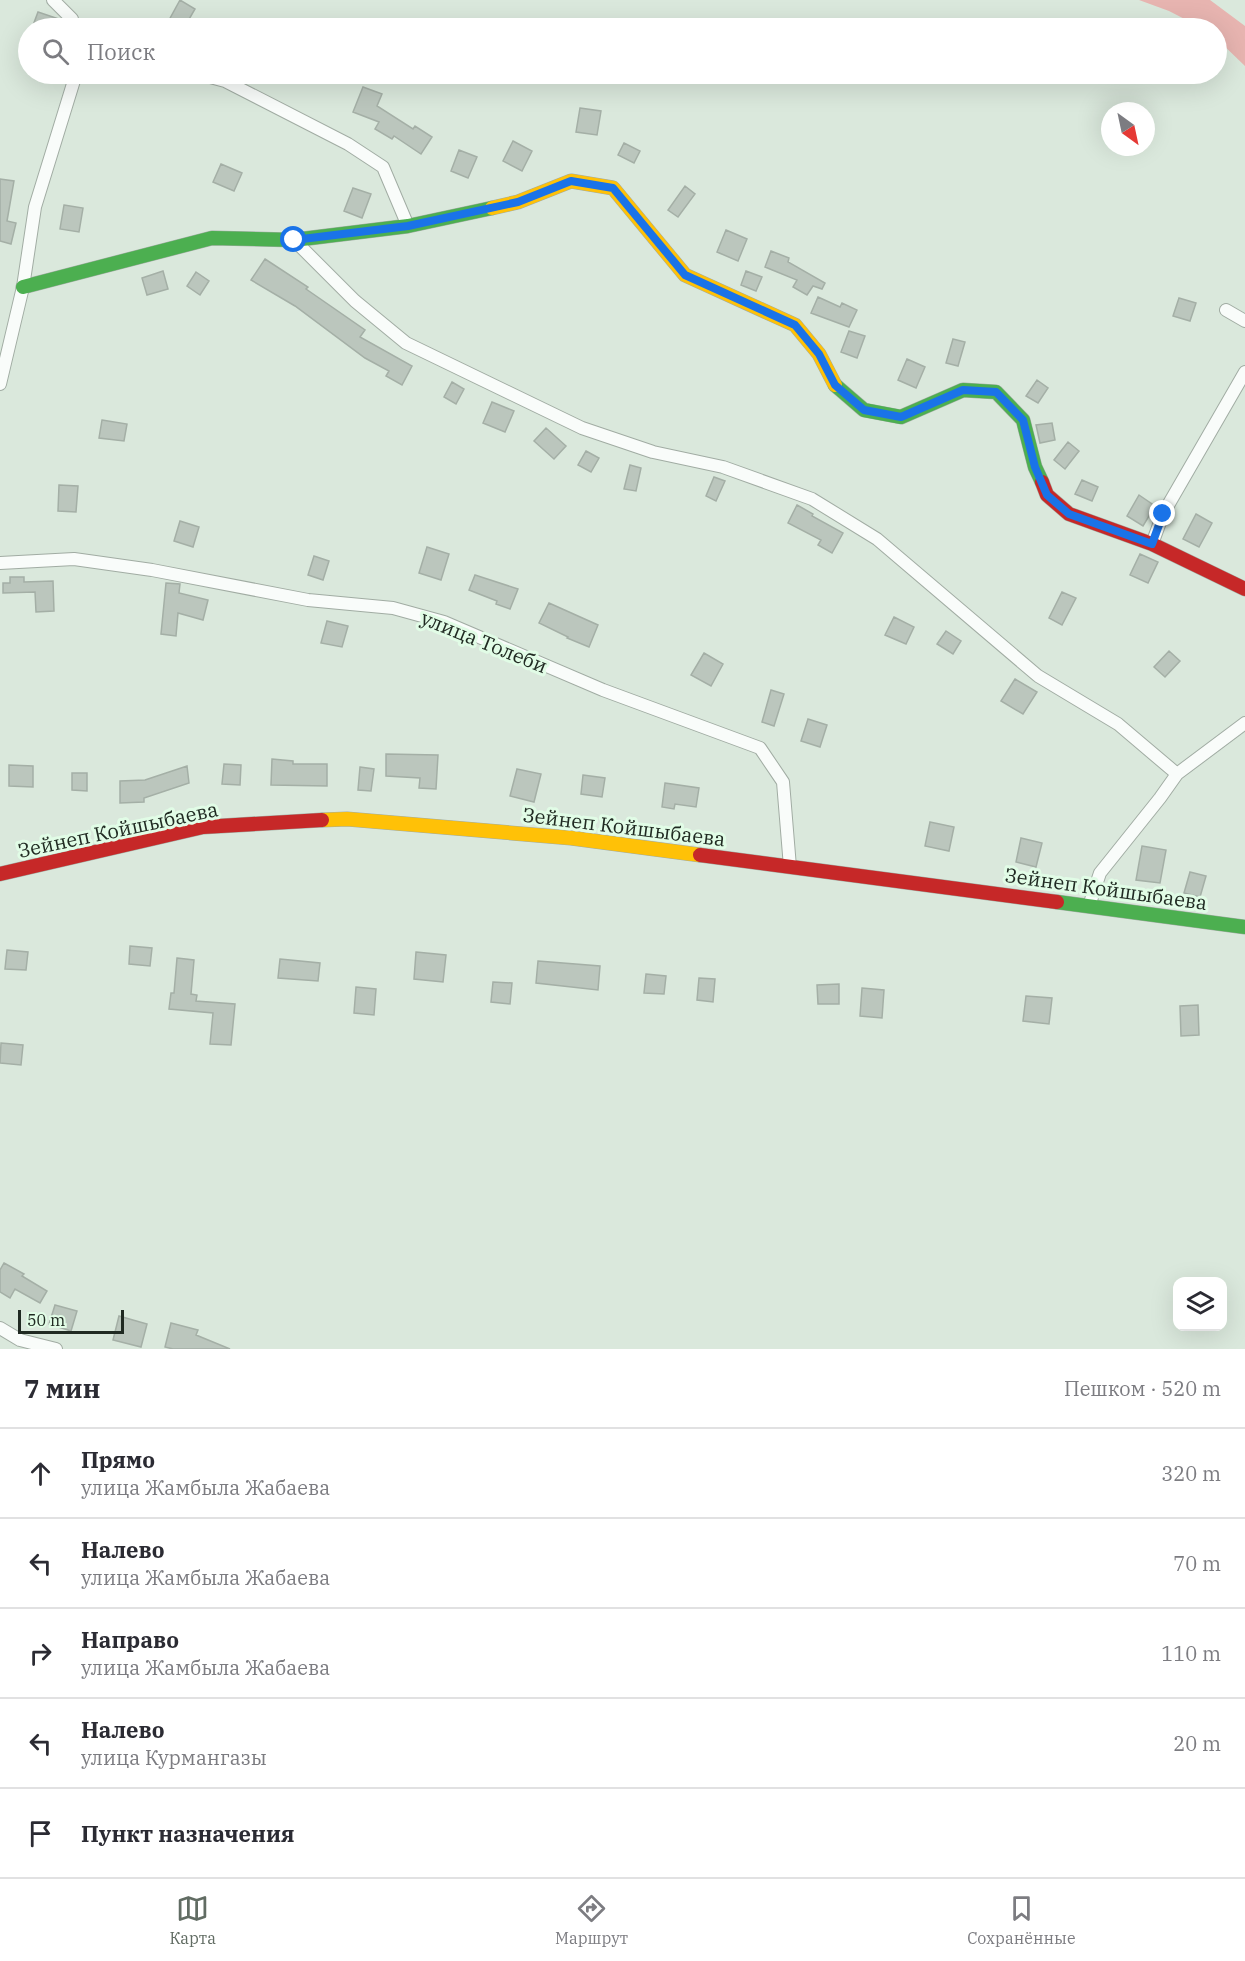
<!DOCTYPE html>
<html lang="ru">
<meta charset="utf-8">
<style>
body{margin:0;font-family:"IBM Plex Serif",serif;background:#f7f7f7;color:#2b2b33}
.controls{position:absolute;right:18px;bottom:18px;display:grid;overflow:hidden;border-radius:12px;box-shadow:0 6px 24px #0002}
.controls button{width:54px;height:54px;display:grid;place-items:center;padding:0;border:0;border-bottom:2px solid #e1e1e2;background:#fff;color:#2b2b33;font:30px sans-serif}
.compass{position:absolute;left:1101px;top:102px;width:54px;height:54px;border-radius:50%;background:#fff;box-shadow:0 6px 24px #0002;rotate:147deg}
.scale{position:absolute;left:18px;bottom:15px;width:106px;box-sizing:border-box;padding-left:6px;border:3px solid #202a22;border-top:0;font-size:16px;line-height:21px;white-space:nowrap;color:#202a22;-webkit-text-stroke:4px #e1fce6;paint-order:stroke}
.stop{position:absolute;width:18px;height:18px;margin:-14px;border:4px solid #1a73e8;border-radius:50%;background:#fff}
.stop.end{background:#1a73e8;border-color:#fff;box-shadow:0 2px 6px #0008}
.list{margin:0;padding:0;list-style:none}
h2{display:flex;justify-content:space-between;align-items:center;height:78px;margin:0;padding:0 24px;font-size:26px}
h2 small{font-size:20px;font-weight:400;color:#7c7c81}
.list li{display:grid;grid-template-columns:39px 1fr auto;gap:18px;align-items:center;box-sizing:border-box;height:90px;padding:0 24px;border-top:2px solid #e1e1e2}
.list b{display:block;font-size:22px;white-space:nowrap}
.list p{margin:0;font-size:20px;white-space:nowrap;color:#7c7c81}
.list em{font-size:20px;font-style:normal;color:#7c7c81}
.icon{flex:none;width:33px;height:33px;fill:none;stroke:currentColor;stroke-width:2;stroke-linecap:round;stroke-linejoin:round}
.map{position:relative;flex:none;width:1245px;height:1349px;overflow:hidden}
.search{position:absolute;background:#fff;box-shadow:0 6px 24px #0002;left:18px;right:18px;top:18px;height:66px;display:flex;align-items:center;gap:15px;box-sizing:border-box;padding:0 21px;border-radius:33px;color:#7c7c81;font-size:22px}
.sheet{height:528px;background:#fff}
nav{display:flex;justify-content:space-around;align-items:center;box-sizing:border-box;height:84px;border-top:2px solid #e1e1e2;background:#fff;font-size:16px;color:#7c7c81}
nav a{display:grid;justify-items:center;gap:3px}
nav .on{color:#616c63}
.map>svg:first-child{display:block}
</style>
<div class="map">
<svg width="1245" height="1349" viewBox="0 0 1245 1349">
<rect width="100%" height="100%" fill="#dae8dc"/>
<path fill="#e7b4b0" d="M1139 0H1210L1245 26V66L1217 39 1216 28H1202L1169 11Z"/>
<path fill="#bbc6bd" stroke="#a4afa6" stroke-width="1.5" d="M180 0 195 9 184 28H179L168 22Z
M38 12 62 20 65 28H32Z
M363 87 382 94 377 106 413 129 415 126 432 137 421 154 394 136 392 139 375 129 379 122 353 112Z
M580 108 601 111 597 135 576 132Z
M513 141 532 151 522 171 503 161Z
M624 143 640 151 634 163 618 155Z
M459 150 477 157 468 178 451 171Z
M221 164 242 173 234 191 213 182Z
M0 179 14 181 7 221 16 223 11 244 0 241Z
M685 186 695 194 678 217 668 210Z
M353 188 371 194 362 218 344 211Z
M64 205 83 208 79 232 60 229Z
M726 230 747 239 738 261 717 252Z
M771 251 789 258 788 262 825 283 822 289 813 286 807 295 793 287 797 280 765 267Z
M265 259 308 287 306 289 365 330 360 337 412 366 402 385 386 376 389 371 365 358 295 306 251 280Z
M163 271 168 289 147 295 142 278Z
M746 271 762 277 756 291 741 285Z
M196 272 209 281 200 295 187 286Z
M818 297 840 307 842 303 857 310 849 327 811 313Z
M1179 298 1196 303 1190 321 1173 316Z
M849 331 865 336 857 358 841 352Z
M953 339 965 342 958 366 946 363Z
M907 359 925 367 916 388 898 380Z
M1037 380 1048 388 1038 403 1026 396Z
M452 382 464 389 456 404 444 397Z
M492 402 514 411 505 432 483 423Z
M102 420 127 424 124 441 99 438Z
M1052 423 1055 440 1040 443 1036 425Z
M546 428 566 446 554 459 534 441Z
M1068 442 1079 451 1065 469 1054 460Z
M586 451 599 458 591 472 578 465Z
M630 465 641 468 636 491 624 489Z
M714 477 725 481 716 501 706 496Z
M1082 480 1098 487 1092 501 1075 494Z
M59 485 78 486 76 512 58 511Z
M1139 495 1155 506 1143 526 1127 516Z
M797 505 813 514 812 516 843 533 832 553 818 545 821 540 788 523Z
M1196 514 1212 523 1199 547 1183 539Z
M180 521 199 527 193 547 174 541Z
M427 547 449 554 441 580 419 573Z
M1140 554 1158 562 1148 583 1130 575Z
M314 556 329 561 323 580 308 575Z
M475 575 518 589 510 609 496 604 497 601 469 590Z
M10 577H24V582L53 581 54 611 36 612 35 592 3 593V583H10Z
M166 583 180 584 179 593 208 600 203 620 178 613 176 636 161 634Z
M1062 592 1076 598 1062 625 1049 618Z
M549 603 598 625 589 647 567 638 568 637 539 623Z
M894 617 914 627 906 644 885 635Z
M327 621 348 626 342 647 321 643Z
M946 631 961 641 953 654 937 644Z
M1169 651 1180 661 1165 677 1154 667Z
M704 653 723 664 711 686 691 675Z
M1015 679 1037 692 1023 714 1001 701Z
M771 690 784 694 774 726 762 722Z
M808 719 827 725 820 747 801 741Z
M386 754 438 755 436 789 419 788 420 778 386 776Z
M272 759 293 761V764H327V786L271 785Z
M224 764 241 765 240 785 222 784Z
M9 765 33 766V787L9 786Z
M187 766 189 783 144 798V802L120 803V781L145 780Z
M360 767 374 769 371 791 358 790Z
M517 769 541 774 534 802 510 796Z
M72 773H87V791L72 790Z
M583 775 605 778 602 797 581 794Z
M665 783 699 788 696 807 675 804 674 809 662 807Z
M930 822 954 827 949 851 925 846Z
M1021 838 1042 843 1036 867 1016 862Z
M1142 846 1166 850 1160 883 1136 880Z
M1190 872 1206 876 1200 897 1184 893Z
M130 946 152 948 150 966 129 964Z
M7 950 28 952 26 970 5 969Z
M416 952 446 955 443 982 414 979Z
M177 958 194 960 191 994 197 995 196 1001 235 1004 231 1045 210 1044 213 1013 169 1009 171 993H174Z
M280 959 320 963 318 981 278 978Z
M538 961 600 966 598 990 536 983Z
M646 974 666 976 664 994 644 993Z
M699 978 715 979 713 1002 697 1000Z
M493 982 512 983 510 1004 491 1002Z
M839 984V1004H818L817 985Z
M356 987 376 989 374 1015 354 1013Z
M862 988 884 990 882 1018 860 1016Z
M1026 996 1052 998 1049 1024 1023 1021Z
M1198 1005 1199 1035 1181 1036 1180 1006Z
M1 1043 23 1045 21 1065 0 1063Z
M4 1263 24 1274 22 1276 47 1291 40 1303 15 1289 10 1298 0 1292V1270Z
M55 1305 77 1311 71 1331 49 1324Z
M119 1316 147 1324 141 1347 113 1340Z
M171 1323 198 1330 196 1335 230 1349H173L165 1347Z"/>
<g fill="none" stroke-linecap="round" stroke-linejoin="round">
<g stroke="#a1aca3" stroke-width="14">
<path id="street" d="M53 0 72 19 73 28
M199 74 225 81 348 144 383 167 408 226
M294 240 355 301 406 343 582 428 653 452 723 467 812 499 877 539 1038 676 1118 724 1177 774
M1226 310 1245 321
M0 384 23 287 35 207 76 74
M1152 544 1163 514 1245 372
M0 563 74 559 152 570 308 600 393 608 444 622 603 690 760 748 783 782 790 867
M1089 906 1100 873 1160 798 1177 774 1245 723
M0 1328 20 1340 56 1349"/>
</g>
<g stroke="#a1aca3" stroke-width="15">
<path id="fast" d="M23 287 212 238 294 240 408 226 492 208
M835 385 864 410 901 417 963 390 996 392 1023 420 1035 467 1042 482
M1057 902 1245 927"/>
</g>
<g stroke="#a1aca3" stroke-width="15">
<path id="slow" d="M492 208 518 202 571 181 613 188 685 275 795 325 819 354 835 385
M322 820 347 819 571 838 700 855"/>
</g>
<g stroke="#a1aca3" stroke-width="15">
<path id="jam" d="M1042 482 1047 495 1069 514 1152 544 1245 589
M700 855 1057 902
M0 874 203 827 322 820"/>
</g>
<use href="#street" stroke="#f9fcfa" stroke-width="12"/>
<use href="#fast" stroke="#4caf50" stroke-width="14"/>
<use href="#slow" stroke="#ffc107" stroke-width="14"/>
<use href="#jam" stroke="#c62828" stroke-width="14"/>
</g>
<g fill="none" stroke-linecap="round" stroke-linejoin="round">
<path stroke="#1a73e8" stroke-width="8" d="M294 240 408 226 518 202 571 181 613 188 685 275 795 325 819 354 835 385 864 410 901 417 963 390 996 392 1023 420 1035 467 1047 495 1069 514 1152 544 1163 514"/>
</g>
<g text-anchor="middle" stroke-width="6" stroke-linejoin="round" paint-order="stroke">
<g font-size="20" fill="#202a22" stroke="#e1fce6">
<text transform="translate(484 642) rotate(22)" y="7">улица Толеби</text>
<text transform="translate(624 827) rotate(7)" y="7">Зейнеп Койшыбаева</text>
<text transform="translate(118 830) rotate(-12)" y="7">Зейнеп Койшыбаева</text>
<text transform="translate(1106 889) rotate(8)" y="7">Зейнеп Койшыбаева</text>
</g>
</g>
</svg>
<div class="controls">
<button><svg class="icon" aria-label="layers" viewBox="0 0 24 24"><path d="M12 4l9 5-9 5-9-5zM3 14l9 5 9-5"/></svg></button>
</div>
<svg class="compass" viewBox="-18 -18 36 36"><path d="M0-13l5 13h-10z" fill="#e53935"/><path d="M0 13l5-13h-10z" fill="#7c7c81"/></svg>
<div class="scale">50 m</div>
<div class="stop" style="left:294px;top:240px"></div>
<div class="stop end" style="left:1163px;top:514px"></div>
<div class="search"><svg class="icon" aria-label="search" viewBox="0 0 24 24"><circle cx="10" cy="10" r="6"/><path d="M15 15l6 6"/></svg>Поиск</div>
</div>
<section class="sheet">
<h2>7 мин<small>Пешком · 520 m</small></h2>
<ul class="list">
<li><svg class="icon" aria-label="ahead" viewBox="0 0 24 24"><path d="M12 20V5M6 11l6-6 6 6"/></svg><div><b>Прямо</b><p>улица Жамбыла Жабаева</p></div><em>320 m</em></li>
<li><svg class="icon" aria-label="left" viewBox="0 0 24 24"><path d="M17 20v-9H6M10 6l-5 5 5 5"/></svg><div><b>Налево</b><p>улица Жамбыла Жабаева</p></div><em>70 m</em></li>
<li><svg class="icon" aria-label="right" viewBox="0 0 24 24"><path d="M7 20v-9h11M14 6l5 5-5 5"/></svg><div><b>Направо</b><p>улица Жамбыла Жабаева</p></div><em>110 m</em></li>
<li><svg class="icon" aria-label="left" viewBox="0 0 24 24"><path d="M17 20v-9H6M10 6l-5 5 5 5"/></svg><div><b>Налево</b><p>улица Курмангазы</p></div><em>20 m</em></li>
<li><svg class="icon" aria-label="arrive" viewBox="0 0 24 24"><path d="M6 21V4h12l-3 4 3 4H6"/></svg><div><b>Пункт назначения</b></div></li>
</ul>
</section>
<nav>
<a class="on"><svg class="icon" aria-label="map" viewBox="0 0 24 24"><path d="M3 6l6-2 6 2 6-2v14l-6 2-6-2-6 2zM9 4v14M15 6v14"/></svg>Карта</a>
<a><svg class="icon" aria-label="directions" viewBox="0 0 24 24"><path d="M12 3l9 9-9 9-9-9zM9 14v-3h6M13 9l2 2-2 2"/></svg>Маршрут</a>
<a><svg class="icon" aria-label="saved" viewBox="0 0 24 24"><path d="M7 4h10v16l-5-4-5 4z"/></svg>Сохранённые</a>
</nav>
